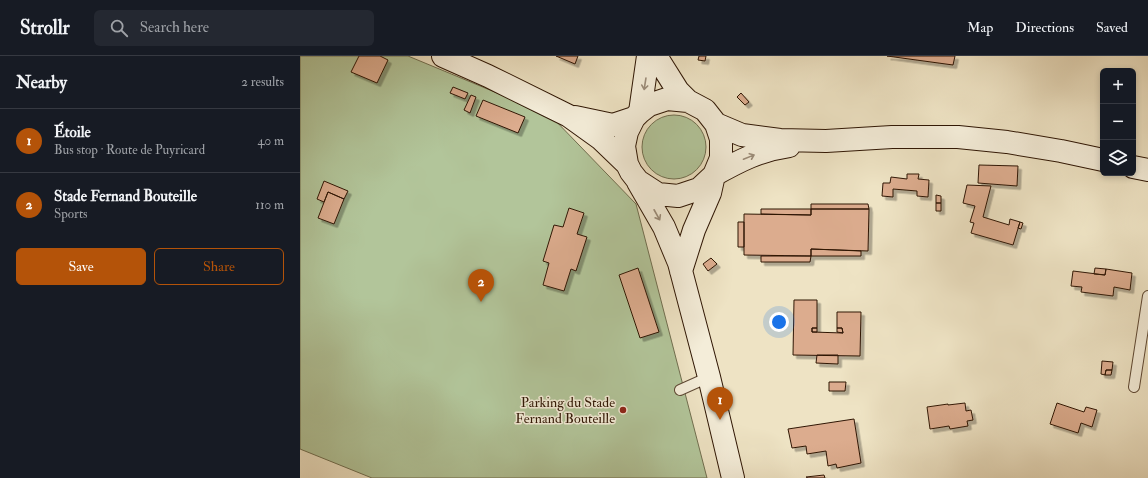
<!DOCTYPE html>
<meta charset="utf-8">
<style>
body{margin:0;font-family:"IM FELL Double Pica",serif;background:#242831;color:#f1f3f6}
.controls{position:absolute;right:12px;top:12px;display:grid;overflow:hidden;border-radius:6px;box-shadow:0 2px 6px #0003}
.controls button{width:36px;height:36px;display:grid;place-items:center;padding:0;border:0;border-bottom:1px solid #363941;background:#171b24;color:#f1f3f6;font:20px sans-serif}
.you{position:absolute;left:479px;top:266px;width:14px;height:14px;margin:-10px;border:3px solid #fff;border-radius:50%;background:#1a73e8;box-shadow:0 0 0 6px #1a73e833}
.badge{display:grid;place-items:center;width:26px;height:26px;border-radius:50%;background:#b45309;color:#fff;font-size:13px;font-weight:700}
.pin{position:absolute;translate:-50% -33px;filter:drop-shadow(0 1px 2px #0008)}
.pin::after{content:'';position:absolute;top:21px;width:14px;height:12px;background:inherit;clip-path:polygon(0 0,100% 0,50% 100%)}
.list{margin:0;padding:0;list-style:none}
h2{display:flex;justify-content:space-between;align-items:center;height:52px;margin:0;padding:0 16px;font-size:17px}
h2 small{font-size:13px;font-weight:400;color:#9ea1a6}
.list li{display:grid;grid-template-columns:26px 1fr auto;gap:12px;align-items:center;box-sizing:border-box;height:64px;padding:0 16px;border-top:1px solid #363941}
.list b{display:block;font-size:15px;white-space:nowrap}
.list p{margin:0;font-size:13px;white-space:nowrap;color:#9ea1a6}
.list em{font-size:13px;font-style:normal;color:#9ea1a6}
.actions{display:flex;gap:8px;padding:12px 16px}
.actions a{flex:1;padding:9px 0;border:1px solid #b45309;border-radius:6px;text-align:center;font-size:14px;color:#b45309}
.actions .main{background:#b45309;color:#fff}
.icon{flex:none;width:22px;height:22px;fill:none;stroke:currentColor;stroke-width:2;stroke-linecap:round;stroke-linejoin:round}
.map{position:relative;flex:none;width:848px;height:422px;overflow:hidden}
header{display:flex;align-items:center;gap:24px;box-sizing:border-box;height:56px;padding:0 20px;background:#171b24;border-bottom:1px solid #363941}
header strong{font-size:19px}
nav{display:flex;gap:22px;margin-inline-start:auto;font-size:14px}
.search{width:280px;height:36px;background:#242831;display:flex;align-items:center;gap:10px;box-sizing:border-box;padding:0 14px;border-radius:6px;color:#9ea1a6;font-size:15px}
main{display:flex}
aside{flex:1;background:#171b24}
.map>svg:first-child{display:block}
</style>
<header>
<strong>Strollr</strong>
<div class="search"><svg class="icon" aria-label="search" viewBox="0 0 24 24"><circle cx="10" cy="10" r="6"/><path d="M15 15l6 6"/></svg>Search here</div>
<nav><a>Map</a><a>Directions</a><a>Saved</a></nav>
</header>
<main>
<aside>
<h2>Nearby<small>2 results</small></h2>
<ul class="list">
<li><span class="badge">1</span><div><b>Étoile</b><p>Bus stop · Route de Puyricard</p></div><em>40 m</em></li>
<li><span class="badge">2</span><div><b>Stade Fernand Bouteille</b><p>Sports</p></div><em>110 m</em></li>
</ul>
<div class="actions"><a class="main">Save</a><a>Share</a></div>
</aside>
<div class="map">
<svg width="848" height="422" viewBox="0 0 848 422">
<defs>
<filter id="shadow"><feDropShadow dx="3.5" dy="3.5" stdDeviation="0" flood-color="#0004"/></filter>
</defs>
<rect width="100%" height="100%" fill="#eee3c4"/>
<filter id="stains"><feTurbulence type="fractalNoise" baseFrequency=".005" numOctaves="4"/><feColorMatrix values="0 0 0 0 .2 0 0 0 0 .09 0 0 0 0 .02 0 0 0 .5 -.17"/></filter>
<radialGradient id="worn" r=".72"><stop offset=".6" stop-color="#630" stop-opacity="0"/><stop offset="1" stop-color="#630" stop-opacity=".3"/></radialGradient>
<path fill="#b2c59a" stroke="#706e4f" d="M0 0H108L250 59 336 148 407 422H72L0 393Z
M342 91a32 32 0 1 1 64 0a32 32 0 1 1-64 0Z"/>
<path fill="#dcac8e" stroke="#2f1604" filter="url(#shadow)" d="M59 0H80L88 4 77 27 51 16Z
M256 0H278L275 8Z
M399 0H406L405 5 398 4Z
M587 0H655L653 9Z
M153 31 168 37 165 43 150 37Z
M441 37 449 46 445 49 437 41Z
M171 39 176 41 170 57 164 54Z
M183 44 225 61 218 77 176 60Z
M679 109 718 110 717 130 678 127Z
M607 118H619L618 123 629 124 628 141 617 140V135L593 133V141L582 140 583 127H590L591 121 607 123Z
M24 125 48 135 44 143 28 136 24 146 17 143Z
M667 129 691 130 683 161 709 169 710 163 720 166 713 189 671 177 674 167 670 166 675 150 663 147Z
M28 136 44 143 34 168 18 162Z
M636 139 641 140V147H636Z
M636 147H641V155H636Z
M511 148H568L569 153H511Z
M269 152 284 157 277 178 287 181 276 215 271 213 264 235 243 229 249 207 243 205 254 169 263 171Z
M461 153H511V159L461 158Z
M511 153H569L568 195 511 193V200L444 199V158L511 159Z
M438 166H444V191H438Z
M720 166 723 167 721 173 718 172Z
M511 193 561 195V200H511Z
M461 200H511L510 206H461Z
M411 202 417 208 408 215 403 208Z
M338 212 359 276 340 282 319 219Z
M795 212 806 213 805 219 794 218Z
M806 213 832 217 830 234 814 231 813 240 781 236 782 231 771 230 773 215 805 219Z
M494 244H517V272H512V276L543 277 542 272H537V256H561L560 300 493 299Z
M512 272H517V276H512Z
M537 272H542L543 277 537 276Z
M517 299H538V308L516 307Z
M802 305 813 306 812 314H806L805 319 801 318Z
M806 314H812L811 319H805Z
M529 326H546L545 335H529Z
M665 347 666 355 671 354 673 364 667 365 668 370 650 373 649 370 630 373 627 351 648 348V349Z
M757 347 784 356 786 351 797 354 792 371 781 367 778 377 750 368Z
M554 363 561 407 537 412 536 408 528 410 526 395 507 398 506 390 492 392 488 373Z
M524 419 525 422H508L506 421Z"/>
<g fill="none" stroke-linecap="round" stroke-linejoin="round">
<g stroke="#5f4934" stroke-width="12">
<path id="lane" d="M834 331 848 240
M380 334 409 321"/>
</g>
<g stroke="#2f1604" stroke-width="24">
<path id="secondary" d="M143 0 188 20 269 60 301 83 327 108
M356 0 378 35 388 45 405 54 416 68 421 83V102L414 119 399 133 378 140 358 138 338 125 331 116 327 108 324 90 327 76 334 62 340 56 349 49 367 43 388 45
M340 56 348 0
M275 61 313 69 334 62
M416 68 442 79 480 84 526 85 592 81H658L707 86 761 95 803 104
M833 111 848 114
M414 119C439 105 460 94 489 90
M338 126 364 171 379 207 409 321 433 422
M381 215 394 174 410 137 414 119"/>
</g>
<use href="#lane" stroke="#f4edd9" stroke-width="10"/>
<use href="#secondary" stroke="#f4edd9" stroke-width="22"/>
</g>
<defs><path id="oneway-shaft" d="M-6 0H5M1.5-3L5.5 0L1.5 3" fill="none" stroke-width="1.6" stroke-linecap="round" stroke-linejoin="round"/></defs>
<g stroke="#9b8c79">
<use href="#oneway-shaft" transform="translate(345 28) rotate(99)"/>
<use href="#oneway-shaft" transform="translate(449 101) rotate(-22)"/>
<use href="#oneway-shaft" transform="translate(357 159) rotate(61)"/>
</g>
<circle fill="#8f2418" stroke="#f4edd9" stroke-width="1.5" cx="323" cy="354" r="4"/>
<g text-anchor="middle" stroke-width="3" stroke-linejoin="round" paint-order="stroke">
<g font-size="14" fill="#2f1604" stroke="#f4edd9" text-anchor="end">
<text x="315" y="351">Parking du Stade<tspan x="315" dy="16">Fernand Bouteille</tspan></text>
</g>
</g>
<rect width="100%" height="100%" filter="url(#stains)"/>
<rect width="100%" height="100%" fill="url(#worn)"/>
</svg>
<div class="controls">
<button>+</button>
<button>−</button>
<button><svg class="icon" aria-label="layers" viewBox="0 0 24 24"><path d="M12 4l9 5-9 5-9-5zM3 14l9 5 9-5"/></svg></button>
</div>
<div class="you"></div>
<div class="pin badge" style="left:420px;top:364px">1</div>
<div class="pin badge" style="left:181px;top:246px">2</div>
</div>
</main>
